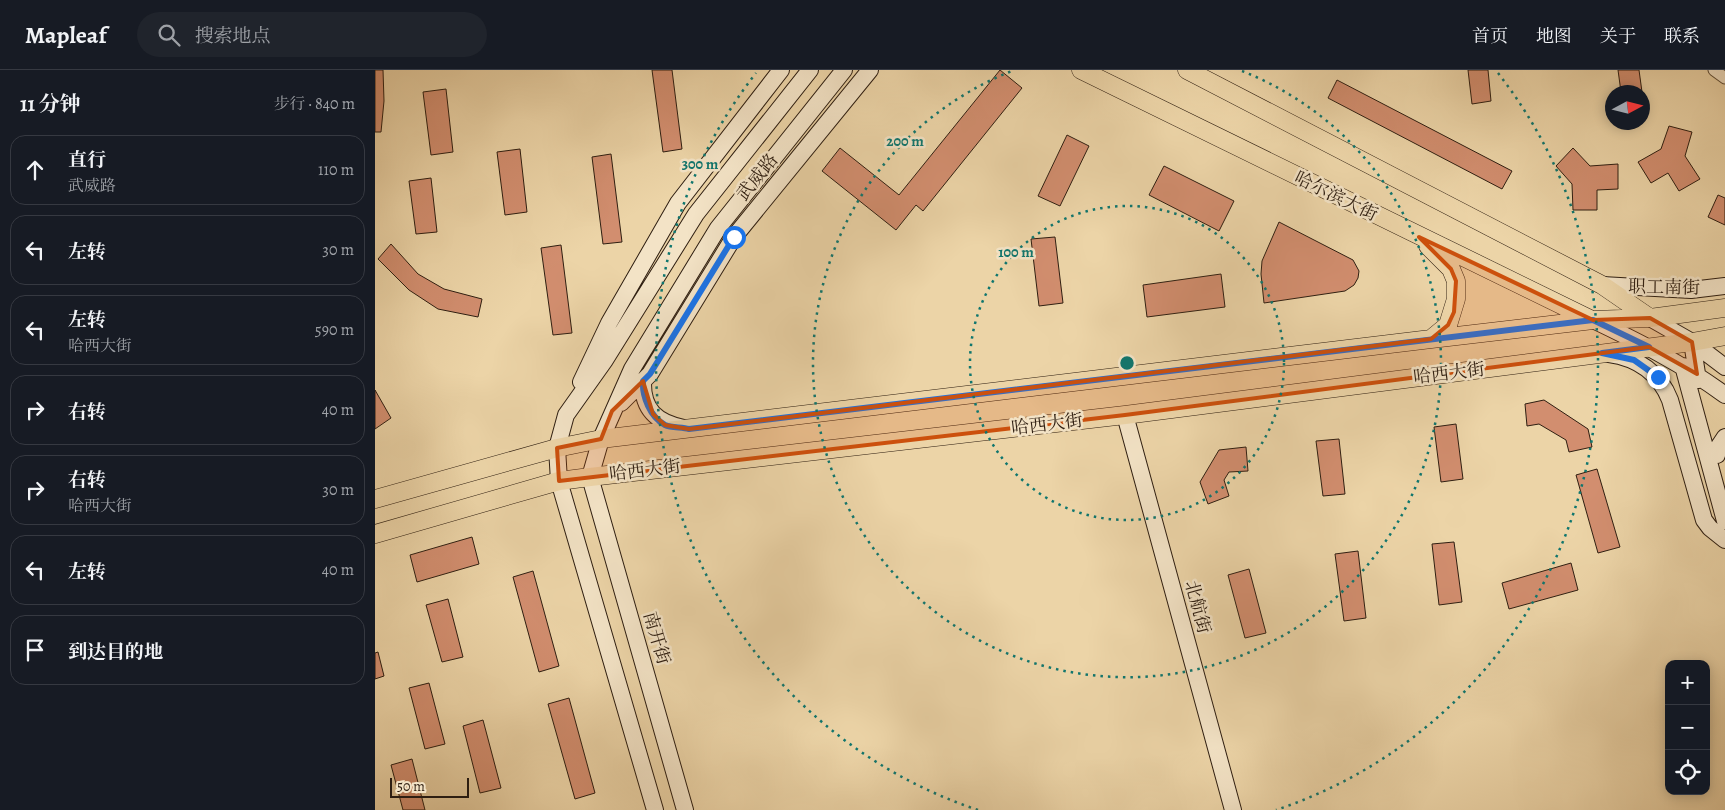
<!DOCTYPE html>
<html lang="zh">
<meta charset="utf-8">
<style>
body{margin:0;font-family:Alegreya,"Noto Serif SC",serif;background:#20242c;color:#f1f3f6}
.controls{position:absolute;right:15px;bottom:15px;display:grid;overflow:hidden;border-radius:10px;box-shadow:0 2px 12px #0003}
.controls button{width:45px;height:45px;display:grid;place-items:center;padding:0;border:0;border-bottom:1px solid #363941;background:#171b24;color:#f1f3f6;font:25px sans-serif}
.compass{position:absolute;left:1230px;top:15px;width:45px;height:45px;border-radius:50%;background:#171b24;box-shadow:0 2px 12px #0003;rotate:83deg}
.scale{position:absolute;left:15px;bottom:12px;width:79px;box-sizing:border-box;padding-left:5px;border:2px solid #2e1e11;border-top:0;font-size:14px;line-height:18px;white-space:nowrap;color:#2e1e11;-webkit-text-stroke:4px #f3e3c6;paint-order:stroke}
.stop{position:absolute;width:15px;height:15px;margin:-11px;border:4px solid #1a73e8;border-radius:50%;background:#fff}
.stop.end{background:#1a73e8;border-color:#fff;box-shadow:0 1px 5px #0008}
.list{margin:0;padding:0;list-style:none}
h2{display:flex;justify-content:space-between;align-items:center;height:65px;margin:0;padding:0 20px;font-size:21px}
h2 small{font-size:16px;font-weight:400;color:#9ea1a6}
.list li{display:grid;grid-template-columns:32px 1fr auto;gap:15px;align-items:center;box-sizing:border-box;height:70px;margin:0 10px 10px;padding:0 10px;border:1px solid #363941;border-radius:15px}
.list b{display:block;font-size:19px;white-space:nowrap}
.list p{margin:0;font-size:16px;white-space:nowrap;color:#9ea1a6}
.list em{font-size:16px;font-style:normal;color:#9ea1a6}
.icon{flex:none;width:28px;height:28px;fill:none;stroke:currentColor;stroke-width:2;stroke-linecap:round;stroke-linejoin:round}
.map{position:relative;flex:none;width:1350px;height:740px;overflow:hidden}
header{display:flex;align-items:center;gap:30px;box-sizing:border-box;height:70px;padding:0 25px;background:#171b24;border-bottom:1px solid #363941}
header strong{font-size:24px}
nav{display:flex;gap:28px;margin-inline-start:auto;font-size:18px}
.search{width:350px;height:45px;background:#20242c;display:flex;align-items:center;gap:12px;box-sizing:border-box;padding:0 18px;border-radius:28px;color:#9ea1a6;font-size:19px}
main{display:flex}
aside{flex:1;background:#171b24}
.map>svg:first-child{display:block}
</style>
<header>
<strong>Mapleaf</strong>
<div class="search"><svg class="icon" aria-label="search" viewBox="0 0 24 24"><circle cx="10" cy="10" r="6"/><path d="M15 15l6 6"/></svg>搜索地点</div>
<nav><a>首页</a><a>地图</a><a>关于</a><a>联系</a></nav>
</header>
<main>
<aside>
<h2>11 分钟<small>步行 · 840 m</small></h2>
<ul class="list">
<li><svg class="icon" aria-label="ahead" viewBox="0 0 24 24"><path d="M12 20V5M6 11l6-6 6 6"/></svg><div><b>直行</b><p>武威路</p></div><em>110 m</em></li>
<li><svg class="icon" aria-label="left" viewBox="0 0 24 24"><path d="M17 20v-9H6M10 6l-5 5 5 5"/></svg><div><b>左转</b></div><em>30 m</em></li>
<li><svg class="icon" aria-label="left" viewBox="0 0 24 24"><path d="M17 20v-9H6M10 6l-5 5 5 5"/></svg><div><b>左转</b><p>哈西大街</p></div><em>590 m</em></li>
<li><svg class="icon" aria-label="right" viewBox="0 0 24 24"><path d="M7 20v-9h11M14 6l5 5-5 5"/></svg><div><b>右转</b></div><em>40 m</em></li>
<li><svg class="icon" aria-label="right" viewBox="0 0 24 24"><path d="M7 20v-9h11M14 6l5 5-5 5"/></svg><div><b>右转</b><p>哈西大街</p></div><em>30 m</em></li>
<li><svg class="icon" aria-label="left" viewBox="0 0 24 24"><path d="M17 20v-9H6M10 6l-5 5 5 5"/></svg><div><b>左转</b></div><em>40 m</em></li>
<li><svg class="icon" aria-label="arrive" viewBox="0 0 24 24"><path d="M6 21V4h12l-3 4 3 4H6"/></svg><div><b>到达目的地</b></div></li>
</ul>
</aside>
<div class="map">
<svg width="1350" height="740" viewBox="0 0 1350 740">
<rect width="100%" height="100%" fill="#ecd4a7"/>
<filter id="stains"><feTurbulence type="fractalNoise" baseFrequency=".004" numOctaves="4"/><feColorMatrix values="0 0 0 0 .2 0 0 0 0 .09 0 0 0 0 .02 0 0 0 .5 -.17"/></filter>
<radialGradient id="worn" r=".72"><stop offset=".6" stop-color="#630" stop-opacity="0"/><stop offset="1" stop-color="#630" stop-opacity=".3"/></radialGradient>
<path fill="#d28e6f" stroke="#2e1e11" d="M0 0H8L9 31 6 62H0Z
M277 0H297L307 79 288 82Z
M625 0 647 18 548 141 541 135 521 160 447 101 465 78 524 125Z
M1093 0H1113L1116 31 1097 34Z
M1243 0H1264L1267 22H1246Z
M962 10 1137 101 1127 119 953 28Z
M71 19 78 82 56 85 48 22Z
M1294 56 1317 62 1310 86 1325 109 1304 121 1293 103 1276 113 1263 92 1286 79Z
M692 65 714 76 685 136 663 126Z
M1198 78 1215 96 1243 94V119L1222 120V140H1198L1197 114 1181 96Z
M145 79 152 142 130 145 122 82Z
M236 84 247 172 228 174 217 87Z
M789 96 859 131 844 161 774 125Z
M56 108 62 162 41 164 34 111Z
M1343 125 1350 128V155L1333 147Z
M904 152 978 190 984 201 983 208 979 215 970 221 889 233 886 204 887 191Z
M680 167 688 233 664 236 656 169Z
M16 174 43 204 69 219 107 229 103 247 63 239 34 220 3 189Z
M186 175 197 263 178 265 166 178Z
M846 204 850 237 772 247 768 215Z
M0 320 16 348 0 359Z
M1169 330 1213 359 1217 377 1194 382 1191 370 1164 354 1152 356 1150 334Z
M1081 354 1088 409 1066 412 1059 357Z
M964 369 970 424 948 426 941 371Z
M871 377 873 401 854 402 849 410 854 426 833 434 825 412 844 380Z
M1222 399 1245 477 1223 483 1201 405Z
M97 467 104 494 42 512 35 485Z
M1079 472 1087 532 1064 535 1057 474Z
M983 481 991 548 969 551 960 484Z
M1196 493 1203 520 1134 539 1127 513Z
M874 499 891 563 870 568 853 505Z
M158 501 184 596 164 602 138 507Z
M73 529 88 587 67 592 51 535Z
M3 582 9 606 0 609V583Z
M54 613 70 674 50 679 34 618Z
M194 628 220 723 200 729 173 634Z
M108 650 126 718 105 723 88 656Z
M37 689 50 740H28L16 695Z"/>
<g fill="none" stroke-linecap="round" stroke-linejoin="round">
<g stroke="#5e4c36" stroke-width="13">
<path id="street" d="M1339 0 1350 8"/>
</g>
<g stroke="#2e1e11" stroke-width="18">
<path id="secondary" d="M1227 215 1316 220 1350 216
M1275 248 1317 272 1350 297
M1218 250C1264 272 1308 294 1350 325
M1317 272 1323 310
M1234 284C1263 288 1284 302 1295 330L1329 450 1335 458 1350 470
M1308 296 1350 451
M268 311C267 340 282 353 309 358
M206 312 234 253 303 133 406 0
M246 333 275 304 359 167 495 0
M750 345 858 740
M1342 385 1344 376 1350 367
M280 740 184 411 182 378 191 345 230 290 321 144 435 0
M310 740 215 407 226 369 257 299 343 158 469 0"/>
</g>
<g stroke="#2e1e11" stroke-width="19">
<path id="primary" d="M706 0 1217 250
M812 0 1227 215 1275 248
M1053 176 1076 199 1081 211V229L1073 255 1056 269
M0 429 182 378 226 369 1056 269 1218 250 1275 248 1350 238
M0 464 184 411 215 407 750 345 1317 272 1350 266"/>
</g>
<use href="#street" stroke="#f3e3c6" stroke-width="11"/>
<use href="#secondary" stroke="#f3e3c6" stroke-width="16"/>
<use href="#primary" stroke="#ecd4a7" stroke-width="18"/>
</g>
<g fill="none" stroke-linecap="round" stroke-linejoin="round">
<path stroke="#1a73e8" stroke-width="6" d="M359 167 275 304 268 311C267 326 275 347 290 355 296 358 307 357 314 359L1218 250 1274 277 1227 283 1259 290 1283 307"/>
</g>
<path fill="#cc500d" fill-opacity="0.2" stroke="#cc500d" stroke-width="4" stroke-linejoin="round" d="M1044 167 1218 250 1275 248 1317 272 1322 304 1274 277 750 345 184 411 182 378 226 369 237 341 268 311 278 344 290 355 314 359 1056 269 1073 255 1079 242 1081 211 1076 199Z"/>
<g fill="none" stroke="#0f766e" stroke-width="2.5" stroke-dasharray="2.5 5">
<circle cx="752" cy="293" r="157"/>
<path d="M867 1A314 314 0 1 1 637 1"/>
<path d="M603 740A471 471 0 0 1 381 3M1123 3A471 471 0 0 1 901 740"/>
</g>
<g text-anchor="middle" stroke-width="5" stroke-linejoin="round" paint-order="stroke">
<g font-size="18" fill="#2e1e11" stroke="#f3e3c6">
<text transform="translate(382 107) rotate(-51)" y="6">武威路</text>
<text transform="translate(961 126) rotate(26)" y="6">哈尔滨大街</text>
<text transform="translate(1289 217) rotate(1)" y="6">职工南街</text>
<text transform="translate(1074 303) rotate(-7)" y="6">哈西大街</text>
<text transform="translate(672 354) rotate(-7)" y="6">哈西大街</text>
<text transform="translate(270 400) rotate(-7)" y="6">哈西大街</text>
<text transform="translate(823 537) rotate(75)" y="6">北航街</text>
<text transform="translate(282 568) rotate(74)" y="6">南开街</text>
</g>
</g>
<circle cx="752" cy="293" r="8" fill="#0f766e" stroke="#f3e3c6" stroke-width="2.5"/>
<g font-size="15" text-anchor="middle" font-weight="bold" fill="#0f766e" stroke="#f3e3c6" stroke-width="5" stroke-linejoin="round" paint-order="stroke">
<text x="530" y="76">200 m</text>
<text x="325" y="99">300 m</text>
<text x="641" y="187">100 m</text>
</g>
<rect width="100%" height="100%" filter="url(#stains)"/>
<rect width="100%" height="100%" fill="url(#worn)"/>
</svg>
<div class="controls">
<button>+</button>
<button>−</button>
<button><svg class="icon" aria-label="locate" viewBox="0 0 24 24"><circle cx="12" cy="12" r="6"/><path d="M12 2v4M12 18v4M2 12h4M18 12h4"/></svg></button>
</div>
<svg class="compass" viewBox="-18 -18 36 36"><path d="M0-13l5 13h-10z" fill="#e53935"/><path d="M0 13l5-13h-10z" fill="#9ea1a6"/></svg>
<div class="scale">50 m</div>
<div class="stop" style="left:359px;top:167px"></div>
<div class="stop end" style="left:1283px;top:307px"></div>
</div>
</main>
